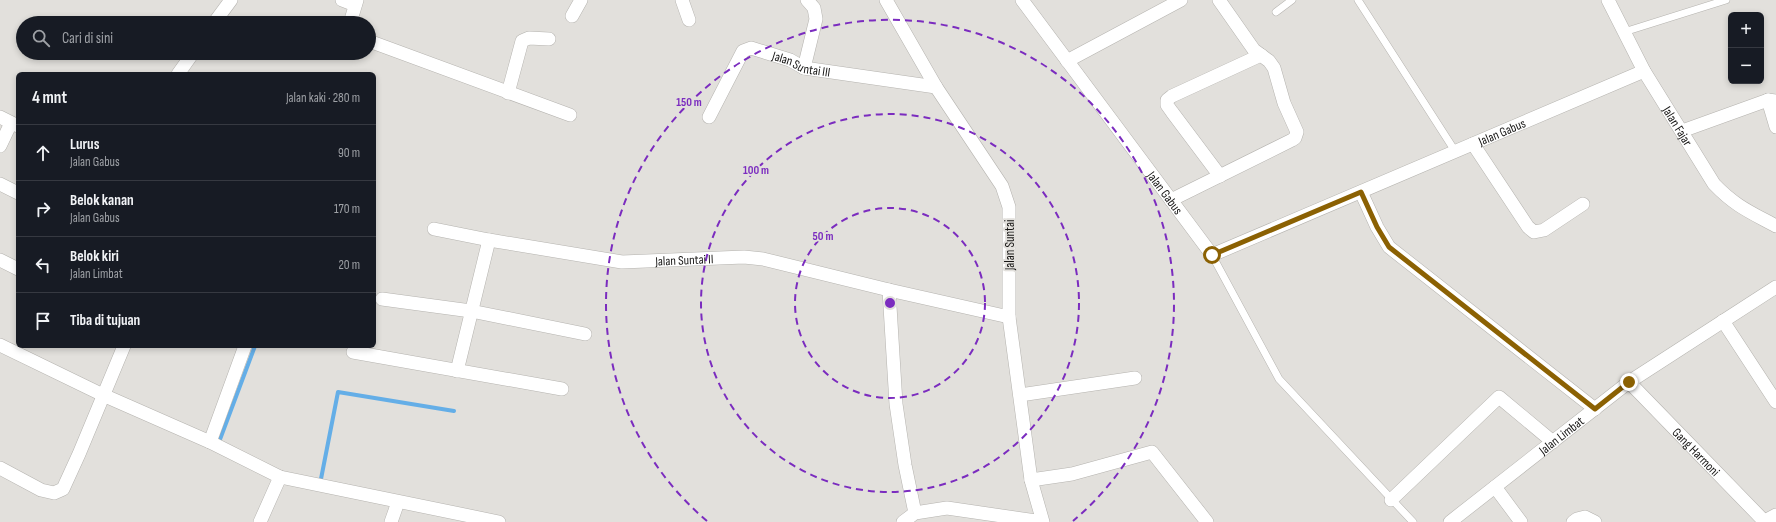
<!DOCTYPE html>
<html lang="id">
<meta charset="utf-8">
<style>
body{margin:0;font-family:"Sofia Sans Condensed",sans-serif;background:#20242c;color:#f1f3f6}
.controls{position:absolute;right:12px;top:12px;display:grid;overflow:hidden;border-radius:6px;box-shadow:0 2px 6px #0003}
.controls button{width:36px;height:36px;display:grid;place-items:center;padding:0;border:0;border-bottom:1px solid #363941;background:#171b24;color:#f1f3f6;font:20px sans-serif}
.stop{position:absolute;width:12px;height:12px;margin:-9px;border:3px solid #8b6103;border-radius:50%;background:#fff}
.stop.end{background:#8b6103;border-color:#fff;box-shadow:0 1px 4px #0008}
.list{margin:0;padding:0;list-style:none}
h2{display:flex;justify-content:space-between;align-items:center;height:52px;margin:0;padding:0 16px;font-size:17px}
h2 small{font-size:13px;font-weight:400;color:#9ea1a6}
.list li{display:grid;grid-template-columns:26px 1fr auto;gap:12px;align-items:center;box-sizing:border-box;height:56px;padding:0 16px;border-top:1px solid #363941}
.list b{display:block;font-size:15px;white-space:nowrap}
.list p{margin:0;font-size:13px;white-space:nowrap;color:#9ea1a6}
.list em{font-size:13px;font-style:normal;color:#9ea1a6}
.icon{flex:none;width:22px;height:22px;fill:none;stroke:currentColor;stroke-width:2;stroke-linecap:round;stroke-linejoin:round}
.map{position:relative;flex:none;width:1776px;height:522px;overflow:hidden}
.search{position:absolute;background:#171b24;box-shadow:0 2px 6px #0003;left:16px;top:16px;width:360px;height:44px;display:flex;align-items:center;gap:10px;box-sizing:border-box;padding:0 14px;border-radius:22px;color:#9ea1a6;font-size:15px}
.panel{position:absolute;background:#171b24;box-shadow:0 2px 6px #0003;left:16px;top:72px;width:360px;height:276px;border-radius:6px}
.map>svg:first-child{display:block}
</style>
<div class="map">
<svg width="1776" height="522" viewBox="0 0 1776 522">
<rect width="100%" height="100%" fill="#e2e0dc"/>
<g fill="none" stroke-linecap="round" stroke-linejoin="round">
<path stroke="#64aee7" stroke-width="4" d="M219 442 255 346
M320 484 338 392 454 411"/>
<g stroke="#b5b3af" stroke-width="8">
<path id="lane" d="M1358 0 1455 151
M1276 12 1292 0
M1624 32 1726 0
M1212 255 1279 379 1413 522"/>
</g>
<g stroke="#b5b3af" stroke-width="14">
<g id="street">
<path d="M342 0 355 5"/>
<path d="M682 0 689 20"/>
<path d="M886 0 936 87 1002 186 1009 207V317L1031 480 1043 522 947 508 915 513 903 522"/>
<path id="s1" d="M1022 0 1212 255 1644 71"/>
<path id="s2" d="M1608 0 1644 71 1714 184C1735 206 1750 212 1776 226"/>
<path d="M572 16 581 0"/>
<path d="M214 23 231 0"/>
<path d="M350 23 357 0"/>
<path d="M369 41 570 115"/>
<path d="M1067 61 1181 0"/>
<path d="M804 68 816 19 814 8 807 0"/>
<path d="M178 74 193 53"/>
<path d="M508 93 522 41 529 38 549 39"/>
<path d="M1768 100 1776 127"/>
<path d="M0 117 18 126"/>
<path id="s3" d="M709 117 743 51 751 48 790 60 804 68 936 87"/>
<path d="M1682 131 1768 100 1776 101"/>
<path d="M1473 144 1528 227 1534 232 1544 230 1583 204"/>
<path d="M0 146 11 123"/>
<path d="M1220 176 1172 112 1167 105V100L1172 96 1261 55"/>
<path d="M0 184 18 193"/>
<path d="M1361 192 1377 227 1389 247 1595 409"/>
<path d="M1171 200 1292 140 1295 138 1297 132 1284 103 1274 68 1269 61 1254 50 1219 0"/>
<path d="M434 229 489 240"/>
<path d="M0 260 18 269"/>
<path d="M889 290 896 404 905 465 915 513"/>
<path d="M382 299 471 311 585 334"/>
<path d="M1723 321 1776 402"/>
<path d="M0 345 103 395 210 442 280 477 499 522"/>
<path d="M353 352 562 389"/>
<path id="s4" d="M457 371 489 240 622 262 744 257 763 259 889 290 1009 317"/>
<path id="s5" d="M1629 382 1764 521"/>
<path d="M1020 395 1135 378"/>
<path d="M210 442 245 346"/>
<path d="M0 468 41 490 54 493 63 489 79 454 124 346"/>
<path d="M1031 480 1072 474 1152 452 1207 522"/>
<path d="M1495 487 1521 522"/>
<path d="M1391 500 1499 397 1553 442"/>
<path d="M260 522 280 477"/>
<path d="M391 522 398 502"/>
<path id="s6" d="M1450 522 1629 382 1776 287"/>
<path d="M1573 522 1577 519 1585 517 1595 522"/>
<path d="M1763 522 1776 515"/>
</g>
</g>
<use href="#lane" stroke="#fff" stroke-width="7"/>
<use href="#street" stroke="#fff" stroke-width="13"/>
</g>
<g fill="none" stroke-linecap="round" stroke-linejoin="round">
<path stroke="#8b6103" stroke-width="5" d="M1212 255 1361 192 1377 227 1389 247 1595 409 1629 382"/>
</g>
<g fill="none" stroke="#7b2cbf" stroke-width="2" stroke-dasharray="7 5">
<circle cx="890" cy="303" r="95"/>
<circle cx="890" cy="303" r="189"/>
<path d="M707 521A284 284 0 1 1 1073 521"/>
</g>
<g text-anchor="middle" stroke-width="4" stroke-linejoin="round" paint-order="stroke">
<g font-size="13" fill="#161514" stroke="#e2e0dc">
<text dy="5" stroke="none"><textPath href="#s3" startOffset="136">Jalan Suntai III</textPath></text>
<text dy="5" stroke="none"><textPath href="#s2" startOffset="144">Jalan Fajar</textPath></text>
<text dy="5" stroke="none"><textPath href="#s1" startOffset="633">Jalan Gabus</textPath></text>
<text dy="5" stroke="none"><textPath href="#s1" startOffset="240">Jalan Gabus</textPath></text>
<text transform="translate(1009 245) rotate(-90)" y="5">Jalan Suntai</text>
<text dy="5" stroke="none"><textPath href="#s4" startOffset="332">Jalan Suntai II</textPath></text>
<text dy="5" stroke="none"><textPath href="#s6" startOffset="141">Jalan Limbat</textPath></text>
<text dy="5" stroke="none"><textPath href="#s5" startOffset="97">Gang Harmoni</textPath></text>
</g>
</g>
<circle cx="890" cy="303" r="6" fill="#7b2cbf" stroke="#e2e0dc" stroke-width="2"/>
<g font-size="12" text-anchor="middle" font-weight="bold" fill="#7b2cbf" stroke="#e2e0dc" stroke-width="4" stroke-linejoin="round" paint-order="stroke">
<text x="689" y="106">150 m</text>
<text x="756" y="174">100 m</text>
<text x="823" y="240">50 m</text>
</g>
</svg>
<div class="controls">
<button>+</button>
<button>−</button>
</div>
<div class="stop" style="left:1212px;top:255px"></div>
<div class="stop end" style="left:1629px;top:382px"></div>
<div class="search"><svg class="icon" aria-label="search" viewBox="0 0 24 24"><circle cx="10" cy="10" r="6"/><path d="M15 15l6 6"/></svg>Cari di sini</div>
<section class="panel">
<h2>4 mnt<small>Jalan kaki · 280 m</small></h2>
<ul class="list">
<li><svg class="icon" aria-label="ahead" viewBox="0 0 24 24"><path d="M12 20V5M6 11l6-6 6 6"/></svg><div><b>Lurus</b><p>Jalan Gabus</p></div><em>90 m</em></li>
<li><svg class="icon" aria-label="right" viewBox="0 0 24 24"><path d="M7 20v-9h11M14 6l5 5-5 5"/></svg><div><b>Belok kanan</b><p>Jalan Gabus</p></div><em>170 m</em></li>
<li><svg class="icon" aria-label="left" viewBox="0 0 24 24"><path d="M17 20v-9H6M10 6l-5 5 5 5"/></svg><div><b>Belok kiri</b><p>Jalan Limbat</p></div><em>20 m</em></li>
<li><svg class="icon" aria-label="arrive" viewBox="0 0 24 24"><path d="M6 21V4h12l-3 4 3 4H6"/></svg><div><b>Tiba di tujuan</b></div></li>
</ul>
</section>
</div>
